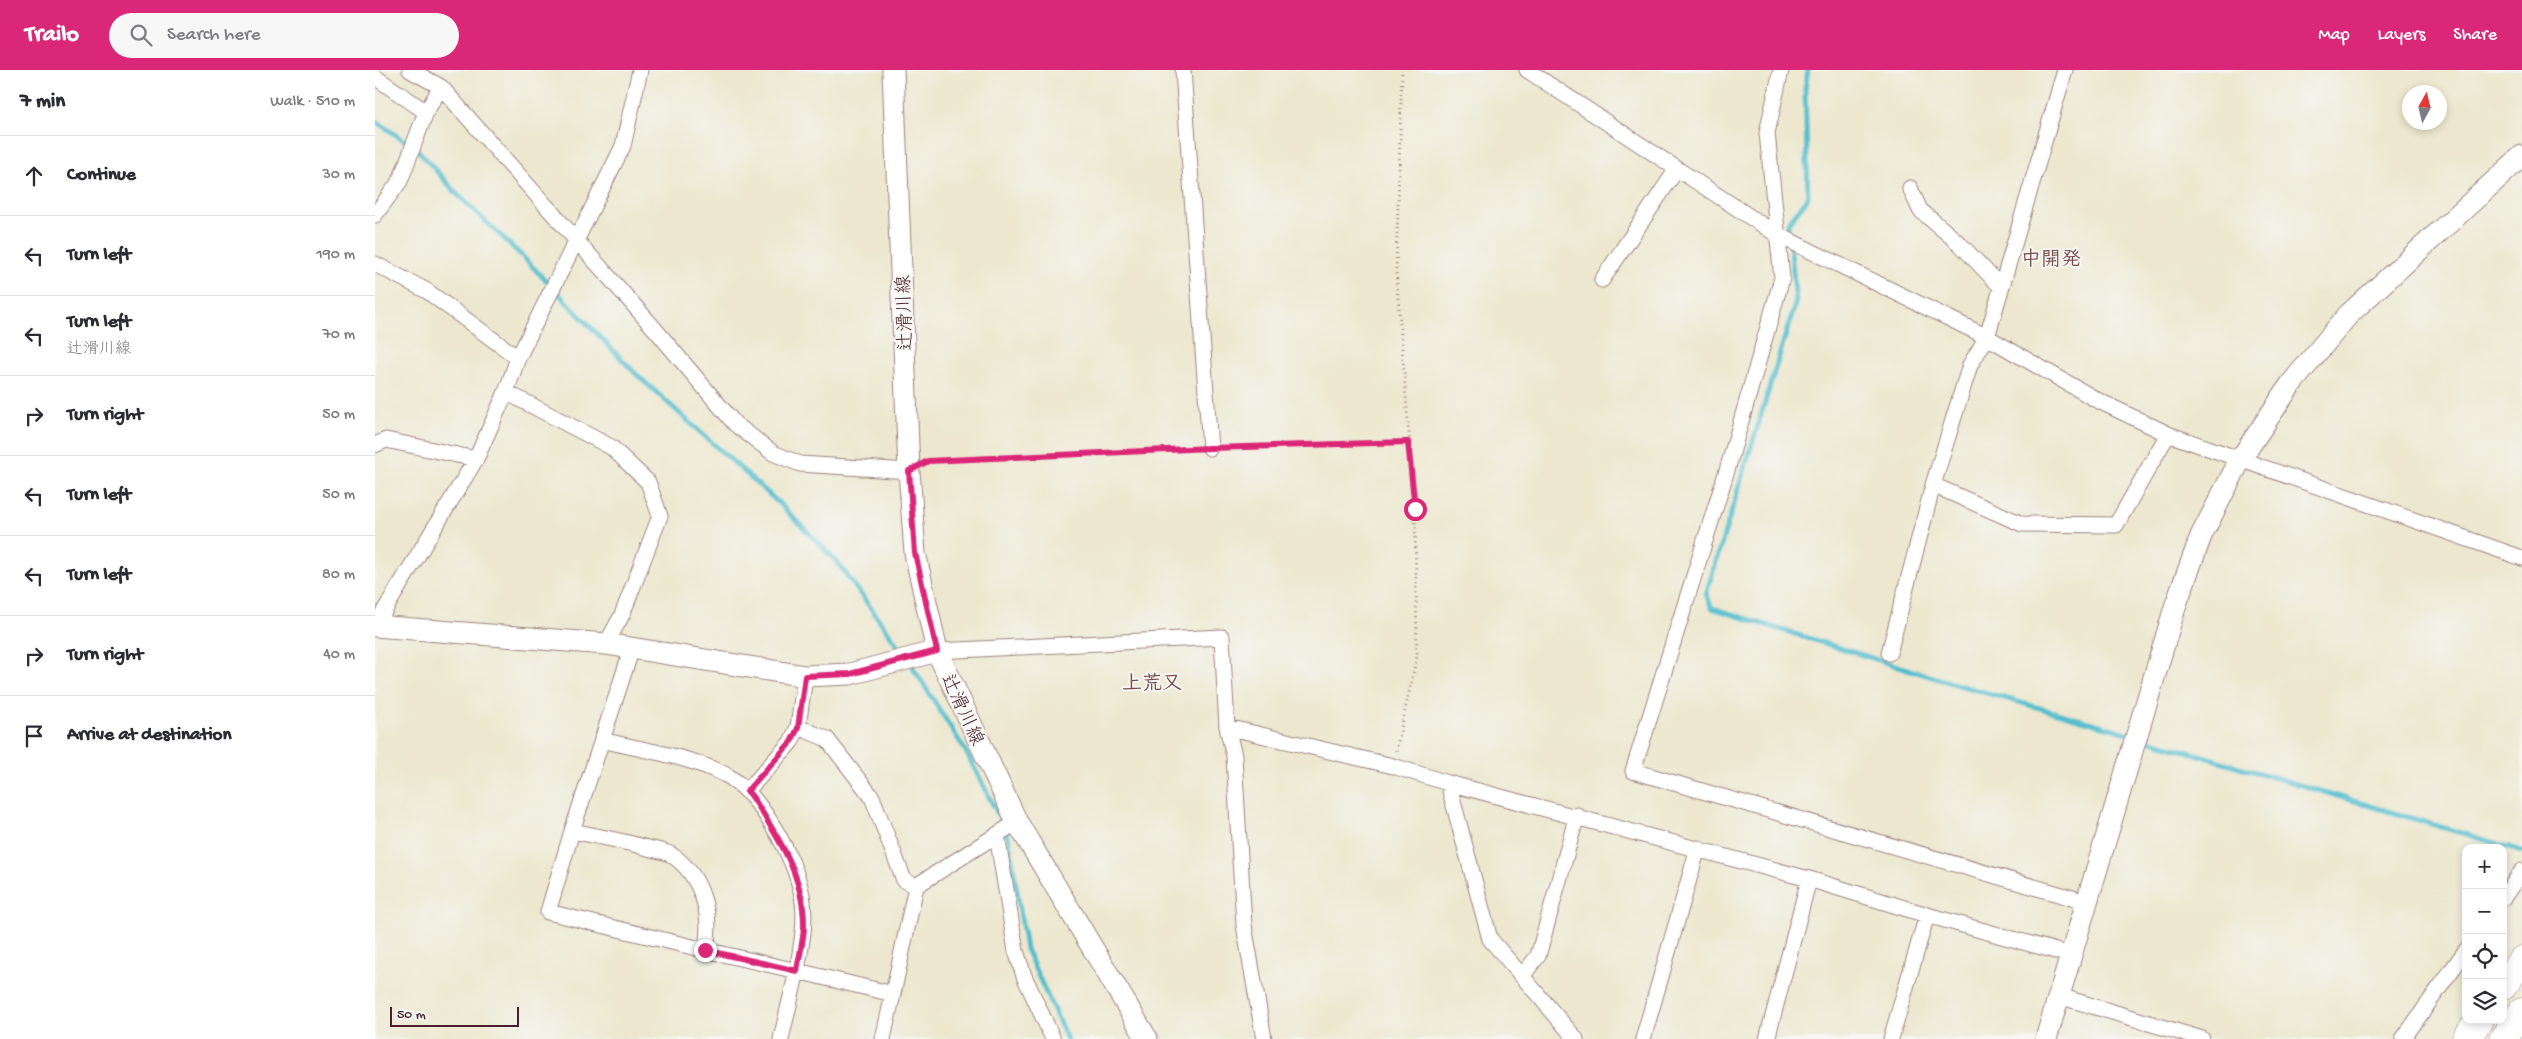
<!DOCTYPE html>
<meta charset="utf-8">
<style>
body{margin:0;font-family:"Gochi Hand","Klee One",sans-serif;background:#f7f7f7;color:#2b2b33}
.controls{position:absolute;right:15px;bottom:15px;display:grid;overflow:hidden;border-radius:10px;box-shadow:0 2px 8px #0003}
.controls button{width:45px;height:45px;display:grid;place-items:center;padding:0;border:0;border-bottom:1px solid #e1e1e2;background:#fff;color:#2b2b33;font:25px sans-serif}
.compass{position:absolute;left:2027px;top:15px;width:45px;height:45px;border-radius:50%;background:#fff;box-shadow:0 2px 8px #0003;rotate:8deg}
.scale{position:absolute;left:15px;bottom:12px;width:129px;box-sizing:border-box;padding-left:5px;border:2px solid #4a1f2b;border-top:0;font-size:14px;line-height:18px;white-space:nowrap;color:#4a1f2b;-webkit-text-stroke:4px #f6f6f2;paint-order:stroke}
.stop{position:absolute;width:15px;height:15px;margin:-11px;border:4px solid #db2777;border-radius:50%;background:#fff}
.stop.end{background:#db2777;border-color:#fff;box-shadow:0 1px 5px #0008}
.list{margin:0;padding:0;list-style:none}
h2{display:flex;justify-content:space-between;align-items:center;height:65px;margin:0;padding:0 20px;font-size:21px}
h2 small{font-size:16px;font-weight:400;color:#7c7c81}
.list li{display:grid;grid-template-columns:32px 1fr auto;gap:15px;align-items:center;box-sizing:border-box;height:80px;padding:0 20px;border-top:1px solid #e1e1e2}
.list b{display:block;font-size:19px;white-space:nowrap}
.list p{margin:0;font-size:16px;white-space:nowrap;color:#7c7c81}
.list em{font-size:16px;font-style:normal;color:#7c7c81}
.icon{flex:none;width:28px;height:28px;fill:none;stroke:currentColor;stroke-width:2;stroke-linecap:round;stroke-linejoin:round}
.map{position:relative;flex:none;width:2147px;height:969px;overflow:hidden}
header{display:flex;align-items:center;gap:30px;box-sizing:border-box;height:70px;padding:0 25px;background:#db2777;color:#fff}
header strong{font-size:24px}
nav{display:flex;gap:28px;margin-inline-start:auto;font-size:18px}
.search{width:350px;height:45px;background:#f7f7f7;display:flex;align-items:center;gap:12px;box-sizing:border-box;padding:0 18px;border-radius:28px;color:#7c7c81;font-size:19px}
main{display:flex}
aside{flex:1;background:#fff}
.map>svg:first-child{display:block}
</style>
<header>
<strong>Trailo</strong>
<div class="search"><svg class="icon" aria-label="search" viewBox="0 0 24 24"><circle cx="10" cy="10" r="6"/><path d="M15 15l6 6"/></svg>Search here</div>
<nav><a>Map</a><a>Layers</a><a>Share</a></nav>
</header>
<main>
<aside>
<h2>7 min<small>Walk · 510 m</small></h2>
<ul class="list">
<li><svg class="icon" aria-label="ahead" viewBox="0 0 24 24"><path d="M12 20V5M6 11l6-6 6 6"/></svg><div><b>Continue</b></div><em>30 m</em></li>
<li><svg class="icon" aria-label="left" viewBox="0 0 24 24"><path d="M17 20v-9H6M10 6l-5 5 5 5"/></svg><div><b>Turn left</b></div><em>190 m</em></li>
<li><svg class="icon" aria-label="left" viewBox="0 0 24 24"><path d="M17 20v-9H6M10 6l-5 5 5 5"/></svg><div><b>Turn left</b><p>辻滑川線</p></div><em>70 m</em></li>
<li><svg class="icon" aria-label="right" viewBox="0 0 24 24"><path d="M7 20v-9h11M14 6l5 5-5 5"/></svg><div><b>Turn right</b></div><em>50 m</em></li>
<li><svg class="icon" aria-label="left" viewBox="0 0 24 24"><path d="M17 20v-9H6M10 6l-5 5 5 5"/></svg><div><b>Turn left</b></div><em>50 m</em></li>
<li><svg class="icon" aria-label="left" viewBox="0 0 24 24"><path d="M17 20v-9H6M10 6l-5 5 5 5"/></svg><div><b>Turn left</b></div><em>80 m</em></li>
<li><svg class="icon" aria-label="right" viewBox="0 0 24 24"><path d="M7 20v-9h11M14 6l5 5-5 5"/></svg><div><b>Turn right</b></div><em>40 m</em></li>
<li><svg class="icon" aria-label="arrive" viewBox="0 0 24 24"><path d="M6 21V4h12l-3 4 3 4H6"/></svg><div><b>Arrive at destination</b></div></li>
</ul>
</aside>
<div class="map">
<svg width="2147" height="969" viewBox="0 0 2147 969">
<rect width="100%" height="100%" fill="#f6f6f2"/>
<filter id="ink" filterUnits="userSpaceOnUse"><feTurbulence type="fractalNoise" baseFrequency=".02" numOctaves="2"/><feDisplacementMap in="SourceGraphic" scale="10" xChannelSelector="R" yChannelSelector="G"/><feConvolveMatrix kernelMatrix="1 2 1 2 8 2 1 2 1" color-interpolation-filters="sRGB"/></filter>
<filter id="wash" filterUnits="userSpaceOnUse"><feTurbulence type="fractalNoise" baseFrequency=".0096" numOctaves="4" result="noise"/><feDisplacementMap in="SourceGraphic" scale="20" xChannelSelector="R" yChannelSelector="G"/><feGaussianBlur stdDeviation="1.12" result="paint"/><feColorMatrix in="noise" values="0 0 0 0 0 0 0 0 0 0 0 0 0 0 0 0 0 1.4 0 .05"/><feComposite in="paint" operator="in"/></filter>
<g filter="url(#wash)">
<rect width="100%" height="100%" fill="#ece7ce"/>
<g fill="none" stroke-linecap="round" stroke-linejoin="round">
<path stroke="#52becd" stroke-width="5" d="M1433 0 1430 19 1433 128 1413 153 1421 231 1331 524 1337 538 1580 614 1756 664
M0 51 41 78 82 124 150 189 261 304 406 435 463 493 529 584
M535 593 590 680 626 750 634 770 651 879 692 969
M1767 668 2147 781"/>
</g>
</g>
<g filter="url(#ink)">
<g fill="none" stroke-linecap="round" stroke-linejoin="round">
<g stroke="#9b837c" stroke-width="17">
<path id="street" d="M35 0 66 17 279 258 360 354 398 383 425 394 534 401
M808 0 835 378
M1152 0 1401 164 1612 267 1722 330 1793 364 2147 488
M1406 0 1392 63 1407 208 1353 397 1258 701 1711 832
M1690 0 1612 267 1595 295 1558 415 1647 454 1741 455 1793 364
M0 7 51 42
M1535 118 1545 140 1585 174 1626 217
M0 145 25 111 51 42 66 17
M0 194 52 221 143 288
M1227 210 1302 99
M131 322 236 377 273 412 285 446 247 545 231 574
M0 375 11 370 101 389
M0 556 101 389 131 322 143 288 248 76 265 0
M562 581 847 567 852 657 1018 696 1073 713 1434 809 1552 845 1695 885
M1514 583 1558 415
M430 606 423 657 452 669 497 727 529 810 541 816 642 752
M852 657 859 686 869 855 889 969
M227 670 257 578
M1073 713 1115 869 1201 969
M372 721 416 672 423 657
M197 761 173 842 330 880
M622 765 641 881 649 906 678 969
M2128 828 2147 801
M1147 906 1163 886 1202 745
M1684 926 1827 969
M406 969 422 901 330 880C339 846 326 803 295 784 289 781 280 780 273 778 248 771 222 766 197 761L227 670C267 680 314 686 351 705 386 724 419 787 427 825 432 851 426 876 422 901L518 924 541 816
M508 969 518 924
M1268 969 1323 778
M1392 969 1434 809
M1516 969 1552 845
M2028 969 2091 880"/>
</g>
<g stroke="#9b837c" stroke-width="23">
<path id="secondary" d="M518 0 534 401 540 483 562 581 642 752 772 969
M0 556 231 574 430 606 475 604 562 581
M1671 969 1801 534 1826 466 1865 390 1916 314 1973 245 2147 86"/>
</g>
<g stroke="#9b837c" stroke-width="29">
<path id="highway" d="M2128 916 2147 890
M2091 969 2104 950
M2128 969 2147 942"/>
</g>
<path stroke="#9b837c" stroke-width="3" stroke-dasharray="1 4" stroke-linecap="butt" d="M849 378 1033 372
M552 392 820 379
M1021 681 1042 586 1040 439 1021 202 1027 0"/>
<use href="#street" stroke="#fff" stroke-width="15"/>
<use href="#secondary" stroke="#fff" stroke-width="21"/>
<use href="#highway" stroke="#fff" stroke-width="28"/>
</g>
</g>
<g fill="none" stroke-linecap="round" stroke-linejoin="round" filter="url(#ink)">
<path stroke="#db2777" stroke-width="6" d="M330 880 422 901C424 886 429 870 429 855 429 805 402 765 376 725L372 721 416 672 423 658 430 606 475 604 562 581 540 483 534 401 553 391 835 378 1033 372 1040 439"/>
</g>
<g text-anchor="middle" stroke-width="4" stroke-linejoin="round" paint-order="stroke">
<g font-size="19" fill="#4a1f2b" stroke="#f6f6f2">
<text transform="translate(528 243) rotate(-92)" y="7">辻滑川線</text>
<text transform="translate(589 639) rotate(65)" y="7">辻滑川線</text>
</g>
<g font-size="20" font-weight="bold" fill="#794c4a" stroke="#f6f6f2">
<text x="1676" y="195">中開発</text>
<text x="777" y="619">上荒又</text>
</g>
</g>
</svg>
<div class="controls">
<button>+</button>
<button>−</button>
<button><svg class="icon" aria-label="locate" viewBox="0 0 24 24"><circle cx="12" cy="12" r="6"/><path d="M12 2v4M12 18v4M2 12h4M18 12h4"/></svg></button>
<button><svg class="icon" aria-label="layers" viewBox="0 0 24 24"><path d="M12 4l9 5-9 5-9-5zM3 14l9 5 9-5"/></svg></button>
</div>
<svg class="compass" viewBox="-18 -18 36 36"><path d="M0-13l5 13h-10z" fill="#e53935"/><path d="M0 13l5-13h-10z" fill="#7c7c81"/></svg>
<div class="scale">50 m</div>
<div class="stop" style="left:1040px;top:439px"></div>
<div class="stop end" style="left:330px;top:880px"></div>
</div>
</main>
